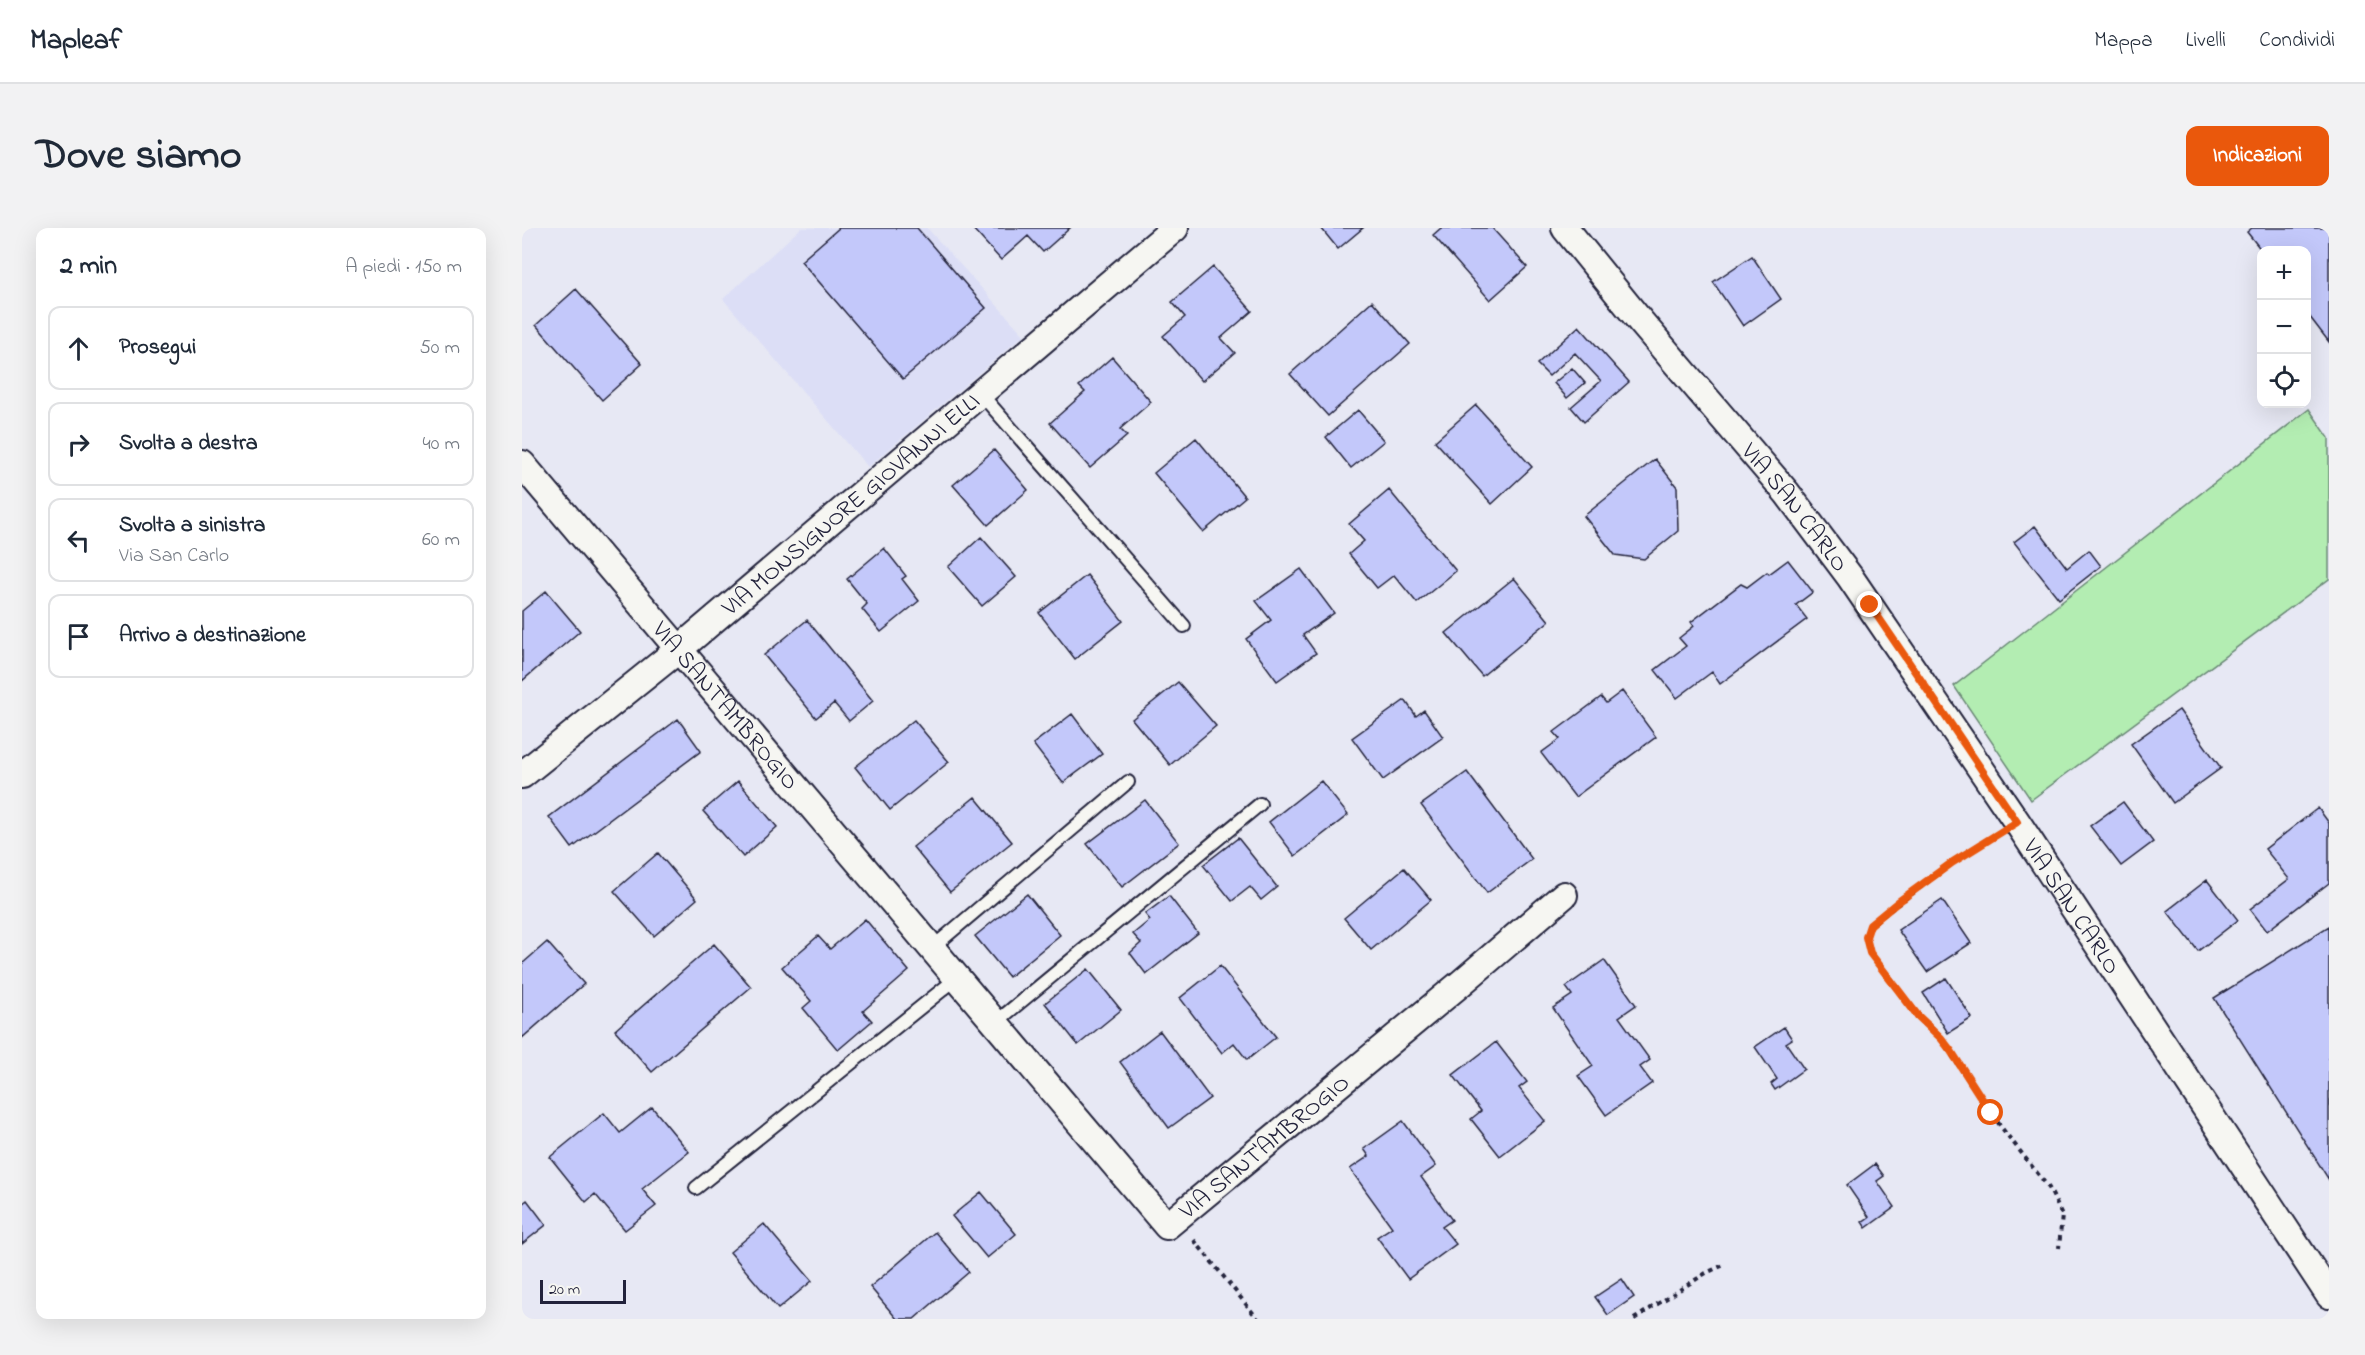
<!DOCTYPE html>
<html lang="it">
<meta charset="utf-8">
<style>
body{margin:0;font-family:"Indie Flower",sans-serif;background:#f2f2f3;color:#1f2937}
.controls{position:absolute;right:18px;top:18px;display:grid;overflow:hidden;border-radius:12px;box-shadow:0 6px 24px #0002}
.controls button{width:54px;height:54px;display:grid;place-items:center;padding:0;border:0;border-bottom:2px solid #e0e1e3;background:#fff;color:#1f2937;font:30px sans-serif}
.scale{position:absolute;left:18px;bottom:15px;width:86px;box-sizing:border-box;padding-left:6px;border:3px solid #22223b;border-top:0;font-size:16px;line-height:21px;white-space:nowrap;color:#22223b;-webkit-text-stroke:4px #f6f6f2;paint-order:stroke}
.stop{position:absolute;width:18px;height:18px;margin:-14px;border:4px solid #ea580c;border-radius:50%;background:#fff}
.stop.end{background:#ea580c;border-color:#fff;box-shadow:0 2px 6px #0008}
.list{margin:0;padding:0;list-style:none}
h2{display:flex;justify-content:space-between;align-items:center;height:78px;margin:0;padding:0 24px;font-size:26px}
h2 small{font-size:20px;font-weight:400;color:#747a83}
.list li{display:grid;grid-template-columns:39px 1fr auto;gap:18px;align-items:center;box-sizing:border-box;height:84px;margin:0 12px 12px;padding:0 12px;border:2px solid #e0e1e3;border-radius:12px}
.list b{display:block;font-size:22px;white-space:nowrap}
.list p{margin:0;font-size:20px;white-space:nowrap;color:#747a83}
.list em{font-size:20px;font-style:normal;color:#747a83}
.icon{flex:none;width:33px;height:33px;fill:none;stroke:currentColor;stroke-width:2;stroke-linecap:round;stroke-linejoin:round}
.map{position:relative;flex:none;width:1807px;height:1091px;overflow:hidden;border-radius:12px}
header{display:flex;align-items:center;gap:36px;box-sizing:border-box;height:84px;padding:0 30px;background:#fff;border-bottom:2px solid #e0e1e3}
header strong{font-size:28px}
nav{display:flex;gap:33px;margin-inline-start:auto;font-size:21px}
.intro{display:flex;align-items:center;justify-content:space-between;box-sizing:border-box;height:144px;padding:0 36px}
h1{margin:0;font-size:42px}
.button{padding:15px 27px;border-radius:12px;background:#ea580c;color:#fff;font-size:21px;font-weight:700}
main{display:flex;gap:36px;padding:0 36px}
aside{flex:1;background:#fff;border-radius:12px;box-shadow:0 6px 24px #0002}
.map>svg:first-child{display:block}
</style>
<header>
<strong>Mapleaf</strong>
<nav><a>Mappa</a><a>Livelli</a><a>Condividi</a></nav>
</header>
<div class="intro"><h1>Dove siamo</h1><a class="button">Indicazioni</a></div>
<main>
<aside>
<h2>2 min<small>A piedi · 150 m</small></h2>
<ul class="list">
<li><svg class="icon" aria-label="ahead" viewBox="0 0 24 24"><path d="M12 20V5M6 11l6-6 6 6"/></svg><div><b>Prosegui</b></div><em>50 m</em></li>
<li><svg class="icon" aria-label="right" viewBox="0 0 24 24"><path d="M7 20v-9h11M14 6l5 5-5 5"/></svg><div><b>Svolta a destra</b></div><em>40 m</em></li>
<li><svg class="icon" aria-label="left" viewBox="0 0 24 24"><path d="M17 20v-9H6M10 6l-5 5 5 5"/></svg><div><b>Svolta a sinistra</b><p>Via San Carlo</p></div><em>60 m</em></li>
<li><svg class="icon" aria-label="arrive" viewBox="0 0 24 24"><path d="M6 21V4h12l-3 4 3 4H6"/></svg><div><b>Arrivo a destinazione</b></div></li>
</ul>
</aside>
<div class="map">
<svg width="1807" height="1091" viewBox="0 0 1807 1091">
<rect width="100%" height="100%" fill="#e7e8f4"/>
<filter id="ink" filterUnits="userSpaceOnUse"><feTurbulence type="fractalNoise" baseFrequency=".0167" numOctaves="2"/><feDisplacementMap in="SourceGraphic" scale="12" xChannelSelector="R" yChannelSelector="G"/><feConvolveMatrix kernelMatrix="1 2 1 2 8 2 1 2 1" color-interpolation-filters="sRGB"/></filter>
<g filter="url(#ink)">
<path fill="#dcdef6" d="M279 0H405L502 107 346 239 201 71Z"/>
<path fill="#b3edb2" stroke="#6a8876" stroke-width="1.5" d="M1787 181 1807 210V351L1509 572 1432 458Z"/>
<path fill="#c3c8fa" stroke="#22223b" stroke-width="1.5" d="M317 0H395L464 80 381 151 279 33Z
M450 0H548L521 24 506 8 479 32Z
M799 0H841L816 21Z
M919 0H970L1005 39 968 72 911 7Z
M1730 0H1807V114L1784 84V22L1740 23 1725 4Z
M1230 28 1259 71 1221 98 1191 54Z
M691 39 730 83 699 110 713 125 680 153 641 108 663 89 650 74Z
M54 61 120 136 80 172 14 97Z
M850 73 888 116 806 188 768 146Z
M1057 98 1107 154 1062 194 1049 179 1079 153 1053 125 1027 148 1015 136Z
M590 129 629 174 598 201 605 208 568 240 528 195 563 164 557 158Z
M1050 140 1063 155 1045 170 1032 155Z
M954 177 1010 239 970 276 913 213Z
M836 182 862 213 829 240 804 209Z
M674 210 723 269 681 304 632 245Z
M472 222 506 262 466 297 431 257Z
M1133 231 1155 259 1156 303 1122 331 1093 327 1062 288Z
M867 262 934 343 895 375 872 347 855 360 827 326 842 313 827 296Z
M1513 298 1545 340 1567 322 1579 338 1537 371 1492 314Z
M459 309 494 349 460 378 426 339Z
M362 320 384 348 380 351 397 373 359 404 340 381 345 376 325 351Z
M1266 332 1291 364 1274 377 1285 391 1198 456 1190 444 1155 470 1133 442 1164 418 1157 410 1172 398 1169 394 1219 356 1225 359 1245 344 1247 346Z
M779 341 812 385 781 407 794 425 755 453 724 411 749 392 734 373Z
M565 347 601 393 553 431 517 385Z
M992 350 1027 393 960 448 924 405Z
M24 363 58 403 0 453V383Z
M285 392 351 473 327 493 312 475 294 490 242 427Z
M656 454 694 498 648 537 610 491Z
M1100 463 1134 509 1053 569 1019 525 1038 511 1032 504 1079 469 1084 475Z
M883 472 894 488 902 482 921 509 861 552 830 510Z
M1657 482 1699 540 1651 575 1609 516Z
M550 486 580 526 541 555 511 516Z
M156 491 179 523 50 620 27 589Z
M392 492 427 534 368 582 333 539Z
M945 544 1010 631 965 665 899 577Z
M216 553 255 599 221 629 181 583Z
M799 553 826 587 773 628 747 594Z
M453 569 490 614 428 664 391 619Z
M623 572 657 615 600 659 565 616Z
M1601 574 1631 614 1599 638 1568 598Z
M1796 580 1807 595V655L1745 703 1728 681 1767 651 1743 621Z
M716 610 755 659 739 672 728 659 710 673 681 637Z
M136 625 175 671 132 708 92 663Z
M882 640 909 672 849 722 822 690Z
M1685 652 1716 692 1676 723 1645 683Z
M505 666 538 707 487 749 453 708Z
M647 668 676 705 624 746 608 725 619 715 611 706 628 692 623 686Z
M1420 672 1449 715 1405 744 1376 702Z
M343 691 387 743 341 783 350 793 316 822 281 780 289 773 260 739 296 708 308 721Z
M1807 698V952L1692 770Z
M25 714 62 756 0 810V736Z
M192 716 229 759 130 844 93 802Z
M1082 732 1114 777 1097 789 1128 832 1118 839 1130 855 1084 887 1056 848 1071 838 1031 780 1050 767 1044 759Z
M698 738 754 809 725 832 712 815 700 825 658 770Z
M566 741 599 782 556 817 523 775Z
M1424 750 1450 790 1426 805 1401 765Z
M1262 799 1270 811 1264 815 1282 841 1253 862 1249 856 1255 851 1233 819Z
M638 803 688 870 647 900 598 834Z
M974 814 1005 854 997 860 1023 893 978 928 949 891 959 883 931 847Z
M130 879 167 924 120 961 134 978 103 1002 73 966 64 974 28 929 82 885 98 905Z
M881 893 914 938 899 949 930 992 920 999 934 1016 886 1051 855 1009 870 999 828 941 847 928 842 921Z
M1353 936 1362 948 1355 953 1373 979 1344 1000 1340 994 1347 989 1325 957Z
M459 964 494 1006 465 1030 430 988Z
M5 972 24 997 0 1016V976Z
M242 996 290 1053 256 1081 208 1024Z
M413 1004 447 1044 392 1091H375L348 1059Z
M1100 1051 1112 1069 1086 1087 1073 1069Z"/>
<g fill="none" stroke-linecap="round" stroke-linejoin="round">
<g stroke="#22223b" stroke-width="16">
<path id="lane" d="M459 166 662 398
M410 720 606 554
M473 795 738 576
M174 960 435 750"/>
</g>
<g stroke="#22223b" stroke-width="30">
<g id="street">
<path id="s1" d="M1043 0 1119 94 1265 265 1328 349 1495 594 1807 1067"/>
<path id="s2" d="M0 236 645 998 938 756 1042 667"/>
<path id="s3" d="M0 547 156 422 653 0"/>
</g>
</g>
<path stroke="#22223b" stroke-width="4" stroke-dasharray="4.5 4.5" stroke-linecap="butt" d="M1474 607 1431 634 1348 697C1343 706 1344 716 1348 725L1396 788 1419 810 1479 899 1527 960 1540 987 1537 1020
M672 1012 736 1091
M1112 1091 1184 1045 1204 1036"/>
<use href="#lane" stroke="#f6f6f2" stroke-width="12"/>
<use href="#street" stroke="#f6f6f2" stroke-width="26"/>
</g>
</g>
<g fill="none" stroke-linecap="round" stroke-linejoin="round" filter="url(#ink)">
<path stroke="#ea580c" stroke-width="8" d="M1348 377 1495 594 1431 634 1376 674 1348 697 1344 709 1348 725 1396 788 1419 810 1429 823 1469 885"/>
</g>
<g text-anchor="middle" stroke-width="4.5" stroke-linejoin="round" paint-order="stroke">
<g font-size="24" fill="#22223b" stroke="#f6f6f2">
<text dy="8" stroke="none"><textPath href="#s3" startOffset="426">VIA MONSIGNORE GIOVANNI ELLI</textPath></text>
<text dy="8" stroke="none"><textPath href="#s1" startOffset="362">VIA SAN CARLO</textPath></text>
<text dy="8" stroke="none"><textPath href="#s2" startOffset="316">VIA SANT'AMBROGIO</textPath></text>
<text dy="8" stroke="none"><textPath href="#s1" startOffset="848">VIA SAN CARLO</textPath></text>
<text dy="8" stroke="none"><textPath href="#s2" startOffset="1124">VIA SANT'AMBROGIO</textPath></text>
</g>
</g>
</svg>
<div class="controls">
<button>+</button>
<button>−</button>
<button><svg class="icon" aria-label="locate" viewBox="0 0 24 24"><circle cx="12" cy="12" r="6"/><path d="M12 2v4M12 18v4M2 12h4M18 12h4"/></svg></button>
</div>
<div class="scale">20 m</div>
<div class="stop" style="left:1469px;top:885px"></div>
<div class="stop end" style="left:1348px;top:377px"></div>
</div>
</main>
